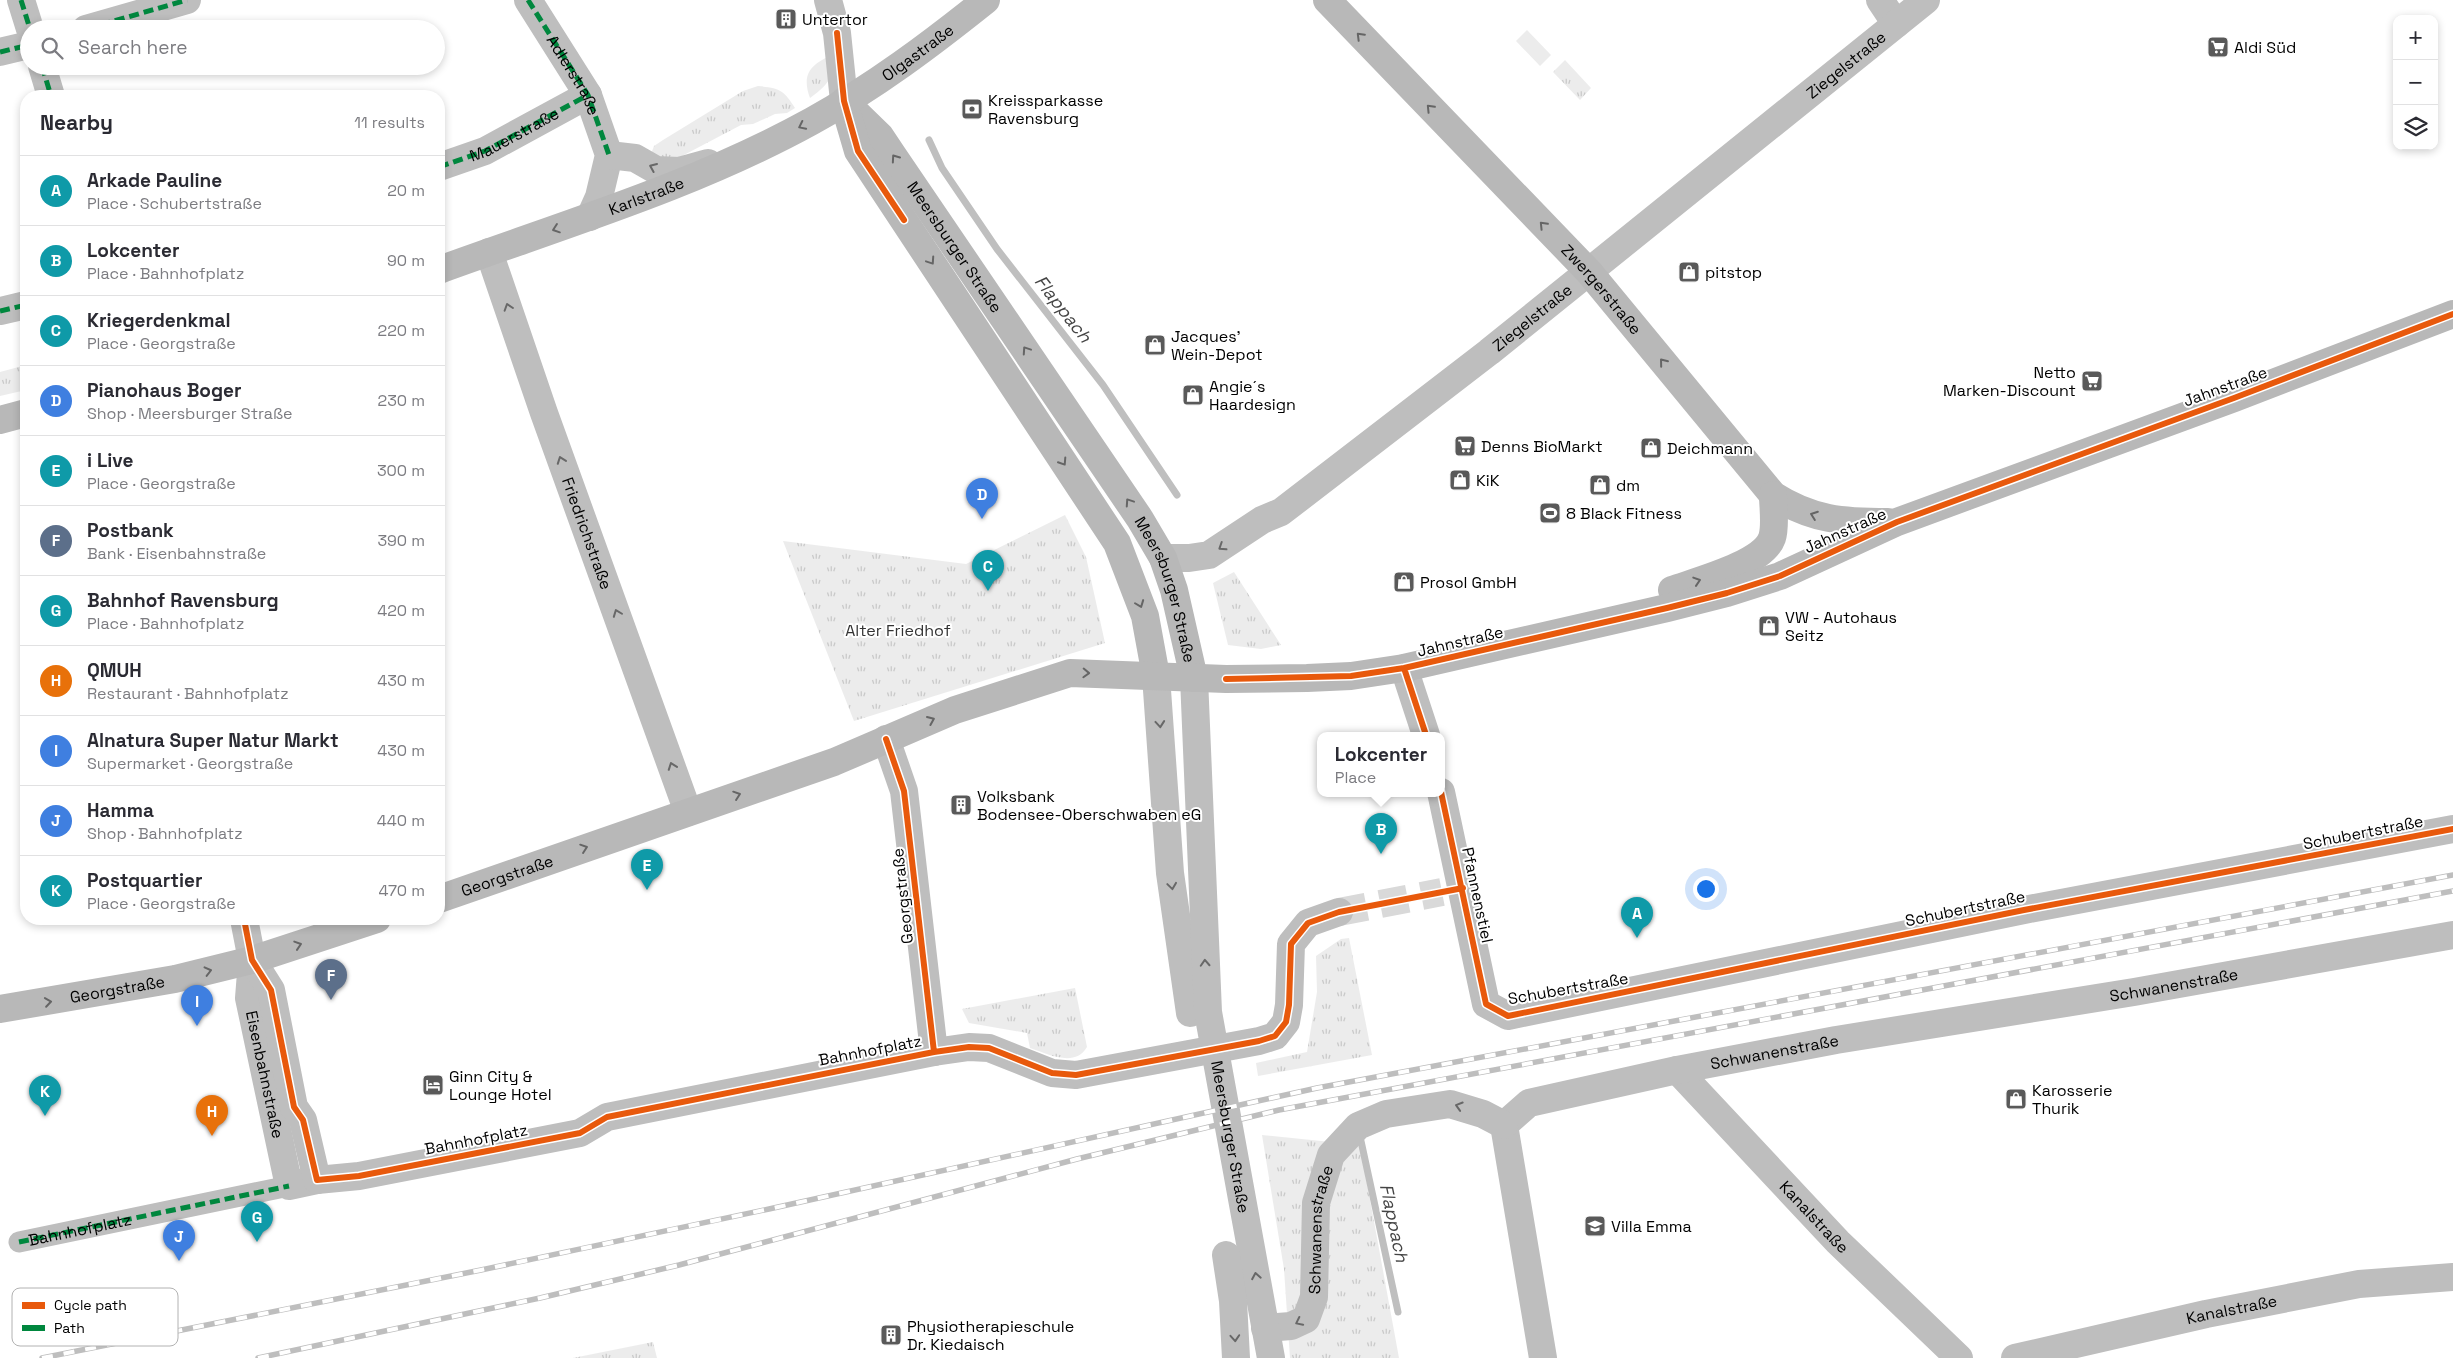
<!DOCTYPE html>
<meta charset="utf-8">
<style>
body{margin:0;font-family:"Space Grotesk",sans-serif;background:#f2f2f3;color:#2b2b33}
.controls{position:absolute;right:15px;top:15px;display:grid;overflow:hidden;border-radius:10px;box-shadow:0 2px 8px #0003}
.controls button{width:45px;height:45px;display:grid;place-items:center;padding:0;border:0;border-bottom:1px solid #e1e1e2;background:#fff;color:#2b2b33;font:25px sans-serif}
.you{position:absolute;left:1705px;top:888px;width:18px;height:18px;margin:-12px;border:4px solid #fff;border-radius:50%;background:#1a73e8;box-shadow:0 0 0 8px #1a73e833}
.badge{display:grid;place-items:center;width:32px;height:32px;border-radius:50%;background:#595959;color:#fff;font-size:16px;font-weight:700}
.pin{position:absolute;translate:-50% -41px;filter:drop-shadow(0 1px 2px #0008)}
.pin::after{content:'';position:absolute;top:26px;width:18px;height:15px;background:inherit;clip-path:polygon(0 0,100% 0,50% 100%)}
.popup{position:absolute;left:1317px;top:732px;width:128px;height:65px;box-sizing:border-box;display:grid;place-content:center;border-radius:10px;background:#fff;filter:drop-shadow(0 1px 4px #0005);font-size:16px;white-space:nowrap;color:#7c7c81}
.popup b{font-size:19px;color:#2b2b33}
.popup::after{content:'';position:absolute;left:50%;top:100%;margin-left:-10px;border:10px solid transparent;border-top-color:#fff}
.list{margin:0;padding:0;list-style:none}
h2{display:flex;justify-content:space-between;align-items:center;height:65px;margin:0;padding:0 20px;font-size:21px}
h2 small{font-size:16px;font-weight:400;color:#7c7c81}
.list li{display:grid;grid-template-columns:32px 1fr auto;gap:15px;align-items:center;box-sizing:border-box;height:70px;padding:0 20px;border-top:1px solid #e1e1e2}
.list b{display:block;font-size:19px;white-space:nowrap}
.list p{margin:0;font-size:16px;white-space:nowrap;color:#7c7c81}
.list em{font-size:16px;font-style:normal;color:#7c7c81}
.icon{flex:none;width:28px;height:28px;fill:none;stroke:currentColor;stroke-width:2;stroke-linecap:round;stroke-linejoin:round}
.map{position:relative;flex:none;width:2453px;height:1358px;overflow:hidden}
.search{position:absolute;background:#fff;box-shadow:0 2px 8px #0003;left:20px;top:20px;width:425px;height:55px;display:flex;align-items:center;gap:12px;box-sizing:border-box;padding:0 18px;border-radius:28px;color:#7c7c81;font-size:19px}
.panel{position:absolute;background:#fff;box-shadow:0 2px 8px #0003;left:20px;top:90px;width:425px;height:835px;border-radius:20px}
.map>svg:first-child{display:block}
</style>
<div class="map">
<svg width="2453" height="1358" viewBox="0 0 2453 1358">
<defs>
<pattern id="grass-tufts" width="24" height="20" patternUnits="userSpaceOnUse" patternTransform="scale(1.25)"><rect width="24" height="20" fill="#ececec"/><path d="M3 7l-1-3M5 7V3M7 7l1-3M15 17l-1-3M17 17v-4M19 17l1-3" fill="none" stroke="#c9c9c9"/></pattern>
</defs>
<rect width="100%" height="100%" fill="#fff"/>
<path fill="url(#grass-tufts)" d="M836 53C832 77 831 83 810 98 800 71 814 63 836 53Z
M1565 60 1591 88 1580 100 1553 72Z
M758 86C780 88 784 90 795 108L787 113 775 114 753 124 741 125 682 156 662 163 651 154 654 146 663 140 743 91Z
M26 365V390L0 396V372Z
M1065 515 1086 557 1105 643 854 721 783 541 966 564Z
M1234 572 1281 645 1261 649 1228 645 1213 583Z
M1349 938 1372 1055 1258 1076 1256 1063 1307 1052 1317 992 1316 956 1341 939Z
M1075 988 1087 1047C1075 1068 1048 1054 1030 1048L1027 1033 969 1023 962 1009Z
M1262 1135 1360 1145 1399 1358H1290L1284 1269Z
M653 1342 657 1358H573Z"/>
<path fill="#ececec" d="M1527 30 1551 55 1540 66 1516 41Z"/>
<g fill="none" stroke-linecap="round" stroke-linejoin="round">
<path stroke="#bfbfbf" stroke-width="7" d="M929 140 942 168 997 249 1103 385 1177 495
M1361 1141 1398 1312"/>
<path stroke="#d9d9d9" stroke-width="28" stroke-dasharray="28 14" stroke-linecap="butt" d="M1339 912 1442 892"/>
<path stroke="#bebebe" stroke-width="21" id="s1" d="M19 1242 289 1186"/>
<g stroke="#bebebe" stroke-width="28">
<path d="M21 0 30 29"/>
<path d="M528 0 588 95 609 155 599 197 590 217"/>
<path d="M828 0 837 33 844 101"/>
<path d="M1880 0 1896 24"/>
<path d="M86 29 187 0"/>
<path d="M0 52 29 45"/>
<path d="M42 66 51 96"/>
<path d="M609 155 635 158 656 170 679 171 708 163"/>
<path id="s2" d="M439 167 485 151 588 95"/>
<path id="s3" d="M489 252 544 413 688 812"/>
<path d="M0 311 26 305"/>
<path id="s4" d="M1163 558H1189L1209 555 1262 520 1281 512 1489 352 1926 0"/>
<path d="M1404 668 1426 735"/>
<path d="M886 739 904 791 934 1052"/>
<path d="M1441 792 1486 1004 1508 1016 2024 910 2453 829"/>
<path id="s5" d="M244 919 252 960 249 998 289 1186 317 1180 359 1176 580 1133 607 1117 934 1052 969 1047 989 1048 1052 1073 1076 1075 1259 1041 1275 1036 1286 1022 1289 1005 1291 944 1308 923 1339 912"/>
<path d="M252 960 271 990 294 1107 303 1120 317 1180"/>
<path id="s6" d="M1677 1070 1838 1242 1959 1358"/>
<path id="s7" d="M1504 1125 1529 1103 1677 1070 1836 1040 2134 992 2453 935"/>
<path d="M1504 1125 1543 1358"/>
<path id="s8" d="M1265 1328 1291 1326 1306 1319 1314 1297 1316 1203 1331 1155 1358 1126 1386 1114 1450 1104 1483 1114 1504 1125"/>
<path id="s9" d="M2015 1358 2206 1314 2359 1284 2453 1277"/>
</g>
<g stroke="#bebebe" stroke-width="28">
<path d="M1156 676 1170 873 1190 1013"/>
<path id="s10" d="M1194 678 1208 1012 1271 1358"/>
<path d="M1226 1255 1233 1301 1236 1358"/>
</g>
<g stroke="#b8b8b8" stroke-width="28">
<path id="s11" d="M1327 0 1589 272 1773 495C1812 520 1843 522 1888 522"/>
<path id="s12" d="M844 101 880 136 892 154 1140 519 1163 558 1174 590 1194 678"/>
<path d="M844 103 858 151 1117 543 1145 616 1156 676"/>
<path id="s13" d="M439 270C565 224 694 186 812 121 874 87 931 44 986 0"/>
<path d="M0 420 26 413"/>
<path d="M1672 590C1697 581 1763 564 1772 538 1776 526 1773 507 1773 495"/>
<path id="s14" d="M439 899 834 762 955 710 1070 673 1226 679 1307 678 1351 676 1404 668 1667 608 1727 593 1780 576 1897 522 2234 398 2453 314"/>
<path id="s15" d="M0 1009 175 979 252 960 377 919"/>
</g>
<g stroke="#bebebe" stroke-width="5.5">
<path id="rail" d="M42 1358 481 1270 769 1209 1317 1088 2453 875
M258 1358 540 1298 679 1265 1077 1159 1279 1110 2453 891"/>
</g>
<use href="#rail" stroke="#fff" stroke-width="4" stroke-dasharray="11" stroke-linecap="butt"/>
<g stroke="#00873e" stroke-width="5" stroke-dasharray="10 5" stroke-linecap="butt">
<path d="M21 0 30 29"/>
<path id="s16" d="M528 0 588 95 609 155"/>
<path d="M86 29 187 0"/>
<path d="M0 52 29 45"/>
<path d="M42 66 51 96"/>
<path d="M439 167 485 151 588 95"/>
<path d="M0 311 26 305"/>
<path d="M19 1242 289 1186"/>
</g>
<g stroke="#fff" stroke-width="9">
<path id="cycleway" d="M837 33 844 101 858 151 904 220
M1404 668 1426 735
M1226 679 1351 676 1404 668 1667 608 1727 593 1780 576 1897 522 2234 398 2453 314
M886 739 904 791 934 1052
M1441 792 1486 1004 1508 1016 2024 910 2453 829
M244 919 252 960 271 990 294 1107 303 1120 317 1180 359 1176 580 1133 607 1117 934 1052 969 1047 989 1048 1052 1073 1076 1075 1259 1041 1275 1036 1286 1022 1289 1005 1291 944 1308 923 1339 912 1463 888"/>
</g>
<use href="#cycleway" stroke="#e8590c" stroke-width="6"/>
</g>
<defs><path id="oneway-chevron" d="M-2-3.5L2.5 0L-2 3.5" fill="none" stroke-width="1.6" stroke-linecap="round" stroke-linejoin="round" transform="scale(1.25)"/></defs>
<g stroke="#656565">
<use href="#oneway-chevron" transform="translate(1360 36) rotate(-135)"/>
<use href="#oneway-chevron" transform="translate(1430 108) rotate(-134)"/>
<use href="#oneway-chevron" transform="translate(802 126) rotate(154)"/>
<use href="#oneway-chevron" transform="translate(895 158) rotate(-125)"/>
<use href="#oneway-chevron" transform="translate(1543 225) rotate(-134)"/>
<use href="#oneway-chevron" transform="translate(556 229) rotate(161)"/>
<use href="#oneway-chevron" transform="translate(931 261) rotate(56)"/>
<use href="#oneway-chevron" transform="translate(1026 350) rotate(-124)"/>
<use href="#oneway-chevron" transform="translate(1663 362) rotate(-129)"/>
<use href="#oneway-chevron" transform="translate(1063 462) rotate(57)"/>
<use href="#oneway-chevron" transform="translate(1129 502) rotate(-124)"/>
<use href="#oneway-chevron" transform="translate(1814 515) rotate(-160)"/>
<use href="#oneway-chevron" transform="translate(1697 581) rotate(-18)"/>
<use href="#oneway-chevron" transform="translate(1140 604) rotate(69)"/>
<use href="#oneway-chevron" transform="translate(1086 673) rotate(2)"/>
<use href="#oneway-chevron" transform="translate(931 720) rotate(-23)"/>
<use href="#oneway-chevron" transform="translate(737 795) rotate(-19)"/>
<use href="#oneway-chevron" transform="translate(584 848) rotate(-19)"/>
<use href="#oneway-chevron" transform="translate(298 945) rotate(-18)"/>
<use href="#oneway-chevron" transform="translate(208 971) rotate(-14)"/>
<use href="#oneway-chevron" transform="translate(48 1002) rotate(-8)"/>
</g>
<g stroke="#686868">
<use href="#oneway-chevron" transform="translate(653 167) rotate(-157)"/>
<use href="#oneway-chevron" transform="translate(508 307) rotate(-108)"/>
<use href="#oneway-chevron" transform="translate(561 460) rotate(-110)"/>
<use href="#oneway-chevron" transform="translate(1222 547) rotate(147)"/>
<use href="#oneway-chevron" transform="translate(617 613) rotate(-111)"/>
<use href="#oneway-chevron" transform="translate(1160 724) rotate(85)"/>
<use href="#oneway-chevron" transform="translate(672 766) rotate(-110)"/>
<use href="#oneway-chevron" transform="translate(1172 886) rotate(82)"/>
<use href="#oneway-chevron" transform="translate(1205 963) rotate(-93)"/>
<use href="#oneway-chevron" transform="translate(1459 1106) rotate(-163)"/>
<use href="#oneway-chevron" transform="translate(1256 1276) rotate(-100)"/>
<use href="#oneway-chevron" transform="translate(1299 1322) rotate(154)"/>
<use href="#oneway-chevron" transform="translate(1235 1338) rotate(86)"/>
</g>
<defs>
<g id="building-square" transform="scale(1.125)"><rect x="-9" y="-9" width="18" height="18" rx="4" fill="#595959" stroke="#fff"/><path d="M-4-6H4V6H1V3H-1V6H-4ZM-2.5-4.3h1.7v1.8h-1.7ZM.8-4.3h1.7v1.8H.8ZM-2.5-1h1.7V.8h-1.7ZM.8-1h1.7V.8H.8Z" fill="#fff"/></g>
<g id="supermarket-square" transform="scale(1.125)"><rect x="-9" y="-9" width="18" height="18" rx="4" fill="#595959" stroke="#fff"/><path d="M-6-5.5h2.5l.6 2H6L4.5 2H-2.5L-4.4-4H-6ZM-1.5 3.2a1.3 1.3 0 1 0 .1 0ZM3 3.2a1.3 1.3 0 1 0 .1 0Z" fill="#fff"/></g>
<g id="bank-square" transform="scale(1.125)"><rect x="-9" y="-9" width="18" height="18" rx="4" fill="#595959" stroke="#fff"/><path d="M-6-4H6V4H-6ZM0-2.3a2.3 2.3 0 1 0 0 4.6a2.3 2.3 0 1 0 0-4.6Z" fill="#fff"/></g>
<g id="shop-square" transform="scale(1.125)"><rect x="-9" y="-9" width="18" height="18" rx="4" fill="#595959" stroke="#fff"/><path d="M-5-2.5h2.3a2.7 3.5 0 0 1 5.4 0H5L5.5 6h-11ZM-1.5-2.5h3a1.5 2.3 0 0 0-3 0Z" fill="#fff"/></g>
<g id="stadium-square" transform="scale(1.125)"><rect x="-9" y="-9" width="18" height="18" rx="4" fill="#595959" stroke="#fff"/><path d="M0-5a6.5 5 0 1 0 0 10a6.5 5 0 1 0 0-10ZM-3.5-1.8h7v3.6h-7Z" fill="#fff"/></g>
<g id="hotel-square" transform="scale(1.125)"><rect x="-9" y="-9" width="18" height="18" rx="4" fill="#595959" stroke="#fff"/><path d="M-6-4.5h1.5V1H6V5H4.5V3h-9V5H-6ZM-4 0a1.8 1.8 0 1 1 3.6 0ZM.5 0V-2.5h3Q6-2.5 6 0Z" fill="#fff"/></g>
<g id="school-square" transform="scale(1.125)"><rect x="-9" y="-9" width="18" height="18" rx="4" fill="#595959" stroke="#fff"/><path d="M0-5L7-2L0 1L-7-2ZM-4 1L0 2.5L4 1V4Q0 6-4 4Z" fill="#fff"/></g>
</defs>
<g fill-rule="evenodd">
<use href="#building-square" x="786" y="19"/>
<use href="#supermarket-square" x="2218" y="47"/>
<use href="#bank-square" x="972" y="109"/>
<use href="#shop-square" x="1689" y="272"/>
<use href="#shop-square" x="1155" y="345"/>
<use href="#supermarket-square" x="2092" y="381"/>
<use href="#shop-square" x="1193" y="395"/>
<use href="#supermarket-square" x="1465" y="446"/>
<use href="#shop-square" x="1651" y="448"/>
<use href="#shop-square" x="1460" y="480"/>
<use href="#shop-square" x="1600" y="485"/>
<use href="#stadium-square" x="1550" y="513"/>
<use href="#shop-square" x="1404" y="582"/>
<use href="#shop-square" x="1769" y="626"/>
<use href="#building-square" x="961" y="805"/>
<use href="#hotel-square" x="433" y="1085"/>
<use href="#shop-square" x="2016" y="1099"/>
<use href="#school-square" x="1595" y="1226"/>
<use href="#building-square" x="891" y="1335"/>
</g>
<g text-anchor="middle" stroke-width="4" stroke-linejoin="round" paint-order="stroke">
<g font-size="16" fill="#000" stroke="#fff" text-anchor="start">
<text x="802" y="25">Untertor</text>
<text x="2234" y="53">Aldi Süd</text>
<text x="988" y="106">Kreissparkasse<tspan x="988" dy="18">Ravensburg</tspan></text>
<text x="1705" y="278">pitstop</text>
<text x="1171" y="342">Jacques'<tspan x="1171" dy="18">Wein-Depot</tspan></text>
<text x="2076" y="378" text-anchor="end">Netto<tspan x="2076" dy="18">Marken-Discount</tspan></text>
<text x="1209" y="392">Angie´s<tspan x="1209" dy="18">Haardesign</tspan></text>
<text x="1481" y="452">Denns BioMarkt</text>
<text x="1667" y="454">Deichmann</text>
<text x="1476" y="486">KiK</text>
<text x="1616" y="491">dm</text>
<text x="1566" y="519">8 Black Fitness</text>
<text x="1420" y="588">Prosol GmbH</text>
<text x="1785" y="623">VW - Autohaus<tspan x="1785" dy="18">Seitz</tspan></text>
<text x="977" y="802">Volksbank<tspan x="977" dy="18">Bodensee-Oberschwaben eG</tspan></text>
<text x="449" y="1082">Ginn City &amp;<tspan x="449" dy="18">Lounge Hotel</tspan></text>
<text x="2032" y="1096">Karosserie<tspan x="2032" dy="18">Thurik</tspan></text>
<text x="1611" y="1232">Villa Emma</text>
<text x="907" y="1332">Physiotherapieschule<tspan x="907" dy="18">Dr. Kiedaisch</tspan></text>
</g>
<g font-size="16" fill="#000" stroke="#fff">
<text dy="6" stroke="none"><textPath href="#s13" startOffset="528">Olgastraße</textPath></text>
<text dy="6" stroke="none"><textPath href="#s4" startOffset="851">Ziegelstraße</textPath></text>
<text dy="6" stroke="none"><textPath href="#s16" startOffset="88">Adlerstraße</textPath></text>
<text dy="6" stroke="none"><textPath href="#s2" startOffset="82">Mauerstraße</textPath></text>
<text dy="6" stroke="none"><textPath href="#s13" startOffset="220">Karlstraße</textPath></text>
<text dy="6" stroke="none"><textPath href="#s12" startOffset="184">Meersburger Straße</textPath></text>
<text dy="6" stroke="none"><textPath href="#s11" startOffset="399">Zwergerstraße</textPath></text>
<text dy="6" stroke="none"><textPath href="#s4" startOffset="448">Ziegelstraße</textPath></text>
<text transform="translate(2225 386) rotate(-20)" y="6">Jahnstraße</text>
<text transform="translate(1845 530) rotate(-24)" y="6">Jahnstraße</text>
<text dy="6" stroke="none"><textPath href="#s3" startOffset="298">Friedrichstraße</textPath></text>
<text dy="6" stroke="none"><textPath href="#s12" startOffset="589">Meersburger Straße</textPath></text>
<text transform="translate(1460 641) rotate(-13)" y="6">Jahnstraße</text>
<text transform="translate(2363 832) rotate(-11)" y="6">Schubertstraße</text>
<text dy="6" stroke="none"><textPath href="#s14" startOffset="72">Georgstraße</textPath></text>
<text transform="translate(1478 895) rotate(78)" y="6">Pfannenstiel</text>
<text transform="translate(902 896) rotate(-96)" y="6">Georgstraße</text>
<text transform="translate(1965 908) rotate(-12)" y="6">Schubertstraße</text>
<text dy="6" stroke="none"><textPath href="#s7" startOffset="689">Schwanenstraße</textPath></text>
<text transform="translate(1568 988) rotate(-10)" y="6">Schubertstraße</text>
<text dy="6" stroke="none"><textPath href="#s15" startOffset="119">Georgstraße</textPath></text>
<text transform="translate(870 1050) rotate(-11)" y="6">Bahnhofplatz</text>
<text dy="6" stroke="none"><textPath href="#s7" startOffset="284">Schwanenstraße</textPath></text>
<text dy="6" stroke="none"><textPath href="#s5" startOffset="158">Eisenbahnstraße</textPath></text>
<text dy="6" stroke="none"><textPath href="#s10" startOffset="461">Meersburger Straße</textPath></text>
<text transform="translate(476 1139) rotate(-11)" y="6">Bahnhofplatz</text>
<text dy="6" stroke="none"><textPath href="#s6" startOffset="201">Kanalstraße</textPath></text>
<text dy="6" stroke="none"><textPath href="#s1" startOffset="62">Bahnhofplatz</textPath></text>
<text dy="6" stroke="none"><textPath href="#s8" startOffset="134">Schwanenstraße</textPath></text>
<text dy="6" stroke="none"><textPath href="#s9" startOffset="222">Kanalstraße</textPath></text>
</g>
<g font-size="16" fill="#333" stroke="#fff">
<text x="898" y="636">Alter Friedhof</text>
</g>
<g font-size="18" font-style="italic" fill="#444" stroke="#fff">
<text transform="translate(1063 309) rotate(52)" y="6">Flappach</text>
<text transform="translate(1394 1223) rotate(78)" y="6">Flappach</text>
</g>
</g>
<rect x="12" y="1288" width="166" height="58" rx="8" fill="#fff" stroke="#b2b2b2" stroke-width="1"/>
<rect x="22" y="1302" width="23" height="7" fill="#e8590c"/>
<rect x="22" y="1325" width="23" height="6" fill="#00873e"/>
<g font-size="14" fill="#000">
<text x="54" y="1310">Cycle path</text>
<text x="54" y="1333">Path</text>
</g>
</svg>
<div class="controls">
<button>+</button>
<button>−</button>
<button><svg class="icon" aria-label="layers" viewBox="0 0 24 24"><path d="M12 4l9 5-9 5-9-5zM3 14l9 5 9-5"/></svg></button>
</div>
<div class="you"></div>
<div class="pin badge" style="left:1637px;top:938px;background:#0f9aa8">A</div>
<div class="pin badge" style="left:1381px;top:854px;background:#0f9aa8">B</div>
<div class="popup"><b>Lokcenter</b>Place</div>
<div class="pin badge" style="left:988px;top:591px;background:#0f9aa8">C</div>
<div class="pin badge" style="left:982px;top:519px;background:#3f7fe0">D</div>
<div class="pin badge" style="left:647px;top:890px;background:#0f9aa8">E</div>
<div class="pin badge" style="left:331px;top:1000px;background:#5c6f8a">F</div>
<div class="pin badge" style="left:257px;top:1242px;background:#0f9aa8">G</div>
<div class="pin badge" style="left:212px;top:1136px;background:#e8710a">H</div>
<div class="pin badge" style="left:197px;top:1026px;background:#3f7fe0">I</div>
<div class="pin badge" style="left:179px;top:1261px;background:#3f7fe0">J</div>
<div class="pin badge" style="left:45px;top:1116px;background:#0f9aa8">K</div>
<div class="search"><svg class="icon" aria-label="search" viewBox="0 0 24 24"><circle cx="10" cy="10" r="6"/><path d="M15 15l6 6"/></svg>Search here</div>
<section class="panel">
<h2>Nearby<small>11 results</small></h2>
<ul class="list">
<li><span class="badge" style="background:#0f9aa8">A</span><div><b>Arkade Pauline</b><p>Place · Schubertstraße</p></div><em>20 m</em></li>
<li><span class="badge" style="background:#0f9aa8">B</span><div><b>Lokcenter</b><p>Place · Bahnhofplatz</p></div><em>90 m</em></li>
<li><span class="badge" style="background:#0f9aa8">C</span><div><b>Kriegerdenkmal</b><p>Place · Georgstraße</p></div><em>220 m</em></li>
<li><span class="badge" style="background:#3f7fe0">D</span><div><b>Pianohaus Boger</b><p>Shop · Meersburger Straße</p></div><em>230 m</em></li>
<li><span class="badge" style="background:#0f9aa8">E</span><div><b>i Live</b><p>Place · Georgstraße</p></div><em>300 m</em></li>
<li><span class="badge" style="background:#5c6f8a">F</span><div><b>Postbank</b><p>Bank · Eisenbahnstraße</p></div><em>390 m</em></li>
<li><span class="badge" style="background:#0f9aa8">G</span><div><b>Bahnhof Ravensburg</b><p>Place · Bahnhofplatz</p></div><em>420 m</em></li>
<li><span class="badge" style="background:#e8710a">H</span><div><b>QMUH</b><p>Restaurant · Bahnhofplatz</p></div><em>430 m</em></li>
<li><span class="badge" style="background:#3f7fe0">I</span><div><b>Alnatura Super Natur Markt</b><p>Supermarket · Georgstraße</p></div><em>430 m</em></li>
<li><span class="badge" style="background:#3f7fe0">J</span><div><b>Hamma</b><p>Shop · Bahnhofplatz</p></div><em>440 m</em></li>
<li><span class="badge" style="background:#0f9aa8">K</span><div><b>Postquartier</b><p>Place · Georgstraße</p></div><em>470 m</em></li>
</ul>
</section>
</div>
